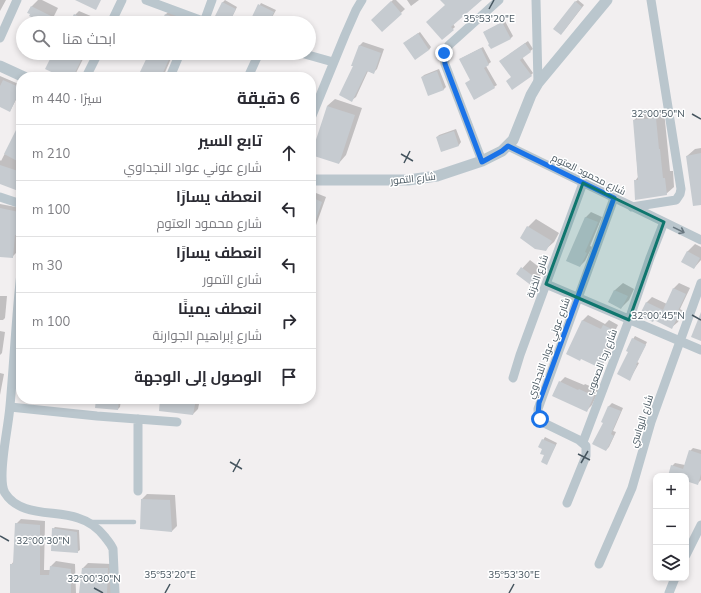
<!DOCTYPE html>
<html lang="ar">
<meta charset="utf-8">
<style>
body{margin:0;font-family:Mulish,Cairo,sans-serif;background:#f2f2f3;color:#2b2b33;direction:rtl}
.controls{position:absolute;right:12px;bottom:12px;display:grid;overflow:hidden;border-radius:8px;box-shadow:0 2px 6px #0003}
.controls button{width:36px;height:36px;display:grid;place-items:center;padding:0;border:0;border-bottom:1px solid #e1e1e2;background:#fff;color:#2b2b33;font:20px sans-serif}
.stop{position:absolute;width:12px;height:12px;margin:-9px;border:3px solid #1a73e8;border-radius:50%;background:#fff}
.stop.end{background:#1a73e8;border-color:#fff;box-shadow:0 1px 4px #0008}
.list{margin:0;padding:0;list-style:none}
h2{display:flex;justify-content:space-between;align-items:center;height:52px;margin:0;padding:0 16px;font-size:17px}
h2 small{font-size:13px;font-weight:400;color:#7c7c81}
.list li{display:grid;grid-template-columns:26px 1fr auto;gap:12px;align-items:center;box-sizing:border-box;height:56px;padding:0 16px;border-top:1px solid #e1e1e2}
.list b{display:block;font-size:15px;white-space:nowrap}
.list p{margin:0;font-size:13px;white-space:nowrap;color:#7c7c81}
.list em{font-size:13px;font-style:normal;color:#7c7c81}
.icon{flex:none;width:22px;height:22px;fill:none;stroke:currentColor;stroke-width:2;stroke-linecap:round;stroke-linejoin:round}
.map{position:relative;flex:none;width:701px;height:593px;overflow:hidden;direction:ltr}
.search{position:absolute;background:#fff;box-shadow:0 2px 6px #0003;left:16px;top:16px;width:300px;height:44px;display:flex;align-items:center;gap:10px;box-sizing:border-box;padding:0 14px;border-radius:22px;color:#7c7c81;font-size:15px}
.panel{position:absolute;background:#fff;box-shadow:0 2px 6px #0003;left:16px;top:72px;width:300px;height:332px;border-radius:16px;direction:rtl}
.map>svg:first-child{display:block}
</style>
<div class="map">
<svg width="701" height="593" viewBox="0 0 701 593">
<rect width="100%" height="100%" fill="#f2eff0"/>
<path fill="#0003" d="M0 0H6L0 11Z
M38 0H42L58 8 54 16 47 23 29 12 32 6Z
M225 0 237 7 231 19 222 3Z
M393 0H396L405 9 382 31 372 20Z
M407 0H419L411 6Z
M446 0H480L453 24 455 27 442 39Z
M578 0 584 5 563 32 575 2Z
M261 3 276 10 269 23H250Z
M79 11 93 17 90 23H70L75 15Z
M170 11 186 16 183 23H162L166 14Z
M505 21 513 36 511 38 490 44 484 32Z
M420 32 431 47 429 50 407 41Z
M528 41 533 49 522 57 533 73 531 75 512 77 503 59Z
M363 42 384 49 377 69 373 73 368 71 356 97 352 100 354 66 360 45Z
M483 47 491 62 486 66 497 85 475 99 471 80 460 59Z
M55 53H86L74 77H64Z
M151 53 173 54 163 77H140Z
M199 53H215L210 59Z
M439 69 446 87 444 89 429 95 422 77 424 75Z
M0 76 21 85V90L10 111 0 106Z
M335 99 362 108 346 155 339 163 327 106Z
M664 111 670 171H673L674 187 666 194 635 181 638 177 634 120 642 113Z
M21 116V189L0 183V160L1 161 20 124 17 123Z
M456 129 461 142 459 145 442 151 437 137 439 135Z
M701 148V204L687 156 695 149Z
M311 191 326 197 315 228 311 232Z
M0 204 21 208 16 253 12 257 0 256Z
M591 212 602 217 590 246 592 247 585 261 580 266 585 218Z
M536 219 559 233 554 242 546 249 522 238 528 227Z
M695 244 701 247V260L694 268 687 252Z
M530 260 544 271 532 285 517 274Z
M623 283 634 289 629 300 621 308 609 302 615 290Z
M679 283 690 288 680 309 683 311 678 322 672 327 655 319 641 316 647 302 652 297 667 304 674 288Z
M0 296H7L5 318 3 320H0Z
M588 315 605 324 609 320 618 325 607 347 611 349 605 361 600 367 582 358 567 354 583 320Z
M0 331 5 332 2 353 0 355Z
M635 336 647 342 637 362 639 363 630 379 629 352 633 339Z
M0 373 4 374 0 395Z
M565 377 584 385 585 384 599 390 592 405 587 410 560 382Z
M97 399H121L120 407 118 409Z
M161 399H200L198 409 193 414Z
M612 403 623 408 613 431 616 432 609 447 606 450 604 422H602L609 406Z
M545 437 557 443 546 464 543 449 539 447Z
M693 448 701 450V480L698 483 686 480V476H671L672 466 675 463 685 465 690 451Z
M147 494 175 495 177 526 172 531 142 499Z
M21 519 45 521 44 570H51V566L56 561 75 564 76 593H40L11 565 14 561 16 524Z
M55 527 79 530 80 550 77 552 53 529Z
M88 563 112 564 111 593H80L83 568Z"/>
<path fill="#c6cbd0" d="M75 0H101L96 10Z
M440 0H482L451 27 454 30 442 40 426 22 445 5Z
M391 1 402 14 382 32 371 20Z
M575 1 582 7 561 35 553 29Z
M222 2 236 9 229 23 215 16Z
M258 4 274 12 269 23H249Z
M31 6 51 16 48 23H44L29 16 30 14 27 13Z
M74 14 92 23H69Z
M165 14 191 23H161Z
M502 22 511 39 491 49 488 45 489 44 483 32Z
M418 33 429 50 415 60 403 43Z
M525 43 531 52 520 60 532 76 512 90 506 81 511 77 499 61Z
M359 45 381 53 374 74 367 71 352 102 339 95 353 66H351Z
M481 48 489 65 484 68 495 88 474 100 465 83 470 80 459 59Z
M53 53H78L83 56 73 77H62L45 69Z
M149 53H161L170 57 161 77H151L140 72Z
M437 71 444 90 428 96 421 77Z
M3 80 21 88 10 112 0 107V86Z
M327 106 355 115 339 164 311 155Z
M656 118 659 149H660L663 178H665L667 195 635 200 634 180H638L633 120Z
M21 120V163L4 154Z
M454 131 459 146 441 152 436 137Z
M701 153V205L693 206 686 156Z
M0 165 21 172V192L0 184Z
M311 197 322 202 312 231H311Z
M0 208 19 212 16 235H15L13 258 0 257Z
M585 217 598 222 585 252 587 253 580 267 566 261Z
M527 226 552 241 546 251 535 249 520 238Z
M687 251 700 258 694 269 681 262Z
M521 267 537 279 532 286 516 274Z
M673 288 686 294 676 315 678 316 672 329 654 320 653 322 639 316 646 302 663 310Z
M614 290 628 296 621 309 608 302Z
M701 312V341L691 337Z
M582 320 601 329 603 325 614 330 603 353 607 355 600 368 581 359 580 361 566 354Z
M632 338 646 345 636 365H637L630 381 617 374 628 352 626 351Z
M559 381 578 390 579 389 594 396 587 412 552 396Z
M96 399H119L118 410 95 408Z
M160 399H196L193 415 159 411Z
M608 406 621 411 611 434 614 436 606 451 592 444 603 423 601 422Z
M542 439 556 445 547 465 541 462 544 455 540 454 542 449 538 447Z
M689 450 701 454V474L698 485 686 481V476H668L671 465 683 469Z
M141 499 170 500 172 532 140 529Z
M15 523 40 525V575H49L50 566 71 569V593H10V564H13Z
M52 528 77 532 78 553 51 551Z
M82 568H108L107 593H79Z"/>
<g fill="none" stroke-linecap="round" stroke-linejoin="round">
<path stroke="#bac6cd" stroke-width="4.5" d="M90 522H134"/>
<path stroke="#bac6cd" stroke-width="9" d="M146 0 208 23
M536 0 538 83
M204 22 212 0
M111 23 122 0
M0 38 17 0
M301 53 333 62
M86 77 98 53
M170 77 180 53
M248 77 259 53
M311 118 345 35 356 10 362 0
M508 146 701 240
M482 161 445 64 444 53 449 45 499 0
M0 197 21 204
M632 207 676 200 680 194 681 189 651 0
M21 273C16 317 14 362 10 406 8 429 2 452 2 476 2 482 2 488 5 493 20 517 55 510 78 518 88 521 98 528 105 537 108 541 111 544 113 549L115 593
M546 284 701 350
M513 378 520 355 583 183
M10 407 97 416 177 422
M583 442 629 320 650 258 664 222
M138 491V419
M567 503 586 456V446L579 440 544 423C539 419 538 416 538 409L614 198
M686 555 701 525
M599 564 632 488 651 422 701 283
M669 593 675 578"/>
<path stroke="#bac6cd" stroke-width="11" d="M0 66 24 77
M311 180H408L437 176 482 161 502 151 513 140 531 95 538 83 607 0"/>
</g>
<defs><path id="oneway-shaft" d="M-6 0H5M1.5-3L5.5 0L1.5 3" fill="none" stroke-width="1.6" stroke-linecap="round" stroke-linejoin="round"/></defs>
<use stroke="#697780" href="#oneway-shaft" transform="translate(679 230) rotate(26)"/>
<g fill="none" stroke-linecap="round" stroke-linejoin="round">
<path stroke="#1a73e8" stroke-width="5" d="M444 53 445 64 482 162 502 151 508 146 614 198 539 403 538 415 540 419"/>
</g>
<path fill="#0f766e" fill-opacity="0.2" stroke="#0f766e" stroke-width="3" stroke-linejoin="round" d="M583 183 664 222 629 320 546 284Z"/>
<path fill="none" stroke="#46555f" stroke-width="1.5" d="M489 9 494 0M692 114 701 119M401 154 413 161M404 163 410 151M692 315 701 320M578 454 590 460M230 462 242 469M581 463 588 451M233 472 240 459M0 536 9 541M94 588 103 593M165 593 170 584M509 593 514 584"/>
<g text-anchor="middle" stroke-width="3" stroke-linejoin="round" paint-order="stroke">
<g font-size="10" fill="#46555f" stroke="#fff">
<text transform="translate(589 174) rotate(26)" y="4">شارع محمود العتوم</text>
<text transform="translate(413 178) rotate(-6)" y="4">شارع التمور</text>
<text transform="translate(537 276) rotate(-70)" y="4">شارع الخزنة</text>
<text transform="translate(548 348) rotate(-70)" y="4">شارع عوني عواد النجداوي</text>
<text transform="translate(601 362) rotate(-69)" y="4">شارع رجا الصعوب</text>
<text transform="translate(641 421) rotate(-72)" y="4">شارع الرواسي</text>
</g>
</g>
<g font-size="10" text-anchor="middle" fill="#46555f" stroke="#fff" stroke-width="3" stroke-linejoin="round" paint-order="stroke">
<text x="489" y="22">35°53'20"E</text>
<text x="658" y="117">32°00'50"N</text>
<text x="658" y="319">32°00'45"N</text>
<text x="43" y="544">32°00'30"N</text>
<text x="170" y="578">35°53'20"E</text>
<text x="514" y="578">35°53'30"E</text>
<text x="94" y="582">32°00'30"N</text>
</g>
</svg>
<div class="controls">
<button>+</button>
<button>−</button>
<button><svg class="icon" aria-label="layers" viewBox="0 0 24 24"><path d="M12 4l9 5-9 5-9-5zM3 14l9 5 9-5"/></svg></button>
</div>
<div class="stop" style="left:540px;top:419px"></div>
<div class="stop end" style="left:444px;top:53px"></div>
<div class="search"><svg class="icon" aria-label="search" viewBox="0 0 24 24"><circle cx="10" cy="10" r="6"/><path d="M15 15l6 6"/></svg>ابحث هنا</div>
<section class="panel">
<h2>6 دقيقة<small>سيرًا · 440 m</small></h2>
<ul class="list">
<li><svg class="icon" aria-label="ahead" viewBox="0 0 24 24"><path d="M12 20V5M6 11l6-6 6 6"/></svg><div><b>تابع السير</b><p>شارع عوني عواد النجداوي</p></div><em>210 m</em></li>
<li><svg class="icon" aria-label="left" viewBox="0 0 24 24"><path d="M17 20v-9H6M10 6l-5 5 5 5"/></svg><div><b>انعطف يسارًا</b><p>شارع محمود العتوم</p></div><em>100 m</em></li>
<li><svg class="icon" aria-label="left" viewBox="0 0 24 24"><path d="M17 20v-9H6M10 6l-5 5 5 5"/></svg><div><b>انعطف يسارًا</b><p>شارع التمور</p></div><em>30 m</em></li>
<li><svg class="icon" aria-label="right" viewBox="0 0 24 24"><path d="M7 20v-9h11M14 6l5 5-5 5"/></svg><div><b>انعطف يمينًا</b><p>شارع إبراهيم الجوارنة</p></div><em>100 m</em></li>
<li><svg class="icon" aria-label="arrive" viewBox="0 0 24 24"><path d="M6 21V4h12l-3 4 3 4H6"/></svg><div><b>الوصول إلى الوجهة</b></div></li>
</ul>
</section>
</div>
